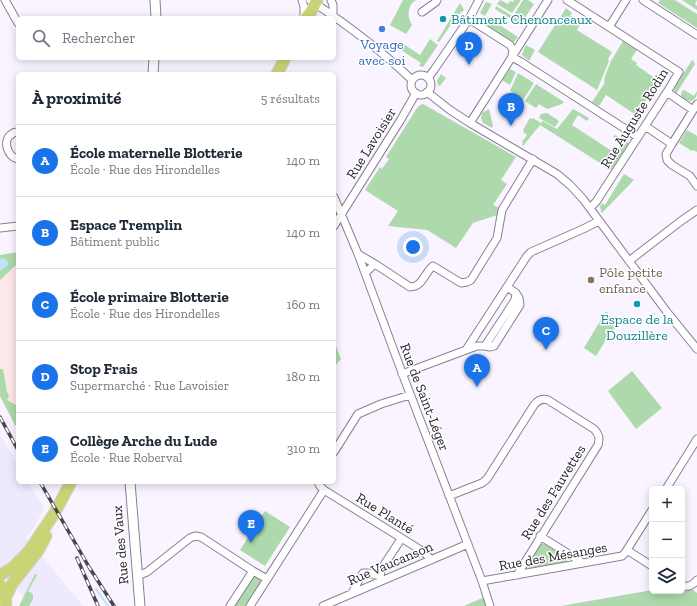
<!DOCTYPE html>
<html lang="fr">
<meta charset="utf-8">
<style>
body{margin:0;font-family:"Zilla Slab",serif;background:#f2f2f3;color:#1f2937}
.controls{position:absolute;right:12px;bottom:12px;display:grid;overflow:hidden;border-radius:6px;box-shadow:0 2px 10px #0003}
.controls button{width:36px;height:36px;display:grid;place-items:center;padding:0;border:0;border-bottom:1px solid #e0e1e3;background:#fff;color:#1f2937;font:20px sans-serif}
.you{position:absolute;left:413px;top:247px;width:14px;height:14px;margin:-10px;border:3px solid #fff;border-radius:50%;background:#1a73e8;box-shadow:0 0 0 6px #1a73e833}
.badge{display:grid;place-items:center;width:26px;height:26px;border-radius:50%;background:#1a73e8;color:#fff;font-size:13px;font-weight:700}
.pin{position:absolute;translate:-50% -33px;filter:drop-shadow(0 1px 2px #0008)}
.pin::after{content:'';position:absolute;top:21px;width:14px;height:12px;background:inherit;clip-path:polygon(0 0,100% 0,50% 100%)}
.list{margin:0;padding:0;list-style:none}
h2{display:flex;justify-content:space-between;align-items:center;height:52px;margin:0;padding:0 16px;font-size:17px}
h2 small{font-size:13px;font-weight:400;color:#747a83}
.list li{display:grid;grid-template-columns:26px 1fr auto;gap:12px;align-items:center;box-sizing:border-box;height:72px;padding:0 16px;border-top:1px solid #e0e1e3}
.list b{display:block;font-size:15px;white-space:nowrap}
.list p{margin:0;font-size:13px;white-space:nowrap;color:#747a83}
.list em{font-size:13px;font-style:normal;color:#747a83}
.icon{flex:none;width:22px;height:22px;fill:none;stroke:currentColor;stroke-width:2;stroke-linecap:round;stroke-linejoin:round}
.map{position:relative;flex:none;width:697px;height:606px;overflow:hidden}
.search{position:absolute;background:#fff;box-shadow:0 2px 10px #0003;left:16px;top:16px;width:320px;height:44px;display:flex;align-items:center;gap:10px;box-sizing:border-box;padding:0 14px;border-radius:6px;color:#747a83;font-size:15px}
.panel{position:absolute;background:#fff;box-shadow:0 2px 10px #0003;left:16px;top:72px;width:320px;height:412px;border-radius:6px}
.map>svg:first-child{display:block}
</style>
<div class="map">
<svg width="697" height="606" viewBox="0 0 697 606">
<rect width="100%" height="100%" fill="#f9f4ff"/>
<path fill="#fce7e9" d="M18 252V426L15 425 0 396V255Z"/>
<path fill="#eceafc" d="M0 435 18 465V482H28L44 508 34 528 26 537 83 606H21L24 598 17 589 0 572Z"/>
<path fill="#add9ac" d="M403 0H416C407 5 407 17 412 25L406 34 390 25Z
M500 0 508 4 510 1 513 2 514 0H521L512 13 497 4Z
M523 0H528L534 4 524 19 515 13Z
M660 0H675L697 14V28L658 3Z
M682 0H697L695 4 697 6V10Z
M486 2 492 4 485 16 480 13Z
M460 3 464 10 457 16 439 42 437 41Z
M496 6 516 18 517 17 522 20 519 24 495 9Z
M566 8 572 13 570 16 581 23 577 30 612 52 608 59 609 61 597 90 538 52Z
M487 17 518 37 514 42 509 41 483 25Z
M430 39 438 45 423 67 419 66 421 63 395 46 399 41 420 55Z
M623 41 637 50 631 59 637 63 636 65 659 81 636 115 606 95 599 106 592 102 604 84 605 76 611 61Z
M526 45 535 50 529 61 523 56 522 54Z
M692 60 694 62 695 64 676 94 674 90 676 85Z
M510 69 516 72 510 85 502 80Z
M518 73 534 83 523 100 510 91Z
M441 74 446 78 440 86 438 85 437 81Z
M536 84 564 102 562 104 547 109 539 104 536 108 525 101Z
M682 90 683 91 684 90 694 96 697 91C697 97 696 98 691 101L685 100 681 96Z
M423 104 516 157 501 180 507 184 493 205 500 208 497 215 473 223 456 248 427 230 388 226 398 211 365 190 380 167 382 169 389 159 386 157 417 108 420 105Z
M489 109 493 126 492 128 483 123 481 118 482 113Z
M573 109 589 118 587 121 578 115 572 125 615 153 622 143 613 137 615 135 629 143 611 170 540 125 523 146 522 145 523 143 522 142 527 135 523 132 524 131 523 130 530 118 532 119 533 118 541 123 543 121 557 129Z
M547 113 559 121 555 127 539 118 541 114Z
M687 130 697 136V152L693 150 692 151 679 143Z
M624 174 634 180 602 213 601 212 600 206 602 203 605 205Z
M18 252V263L0 280V255Z
M606 311 619 327 612 330 596 356 584 348Z
M334 341 341 359 334 367Z
M0 369H3L7 392 9 395 7 400 18 406V426L15 425 0 396Z
M632 371 662 408 636 429 608 391Z
M265 511 290 527 265 566 240 550Z
M541 544H548L565 556 567 561 565 563 531 570 529 568 527 565 539 545Z
M35 574 37 575 28 591 33 594V599L29 606H19Z
M255 576C256 576 260 578 260 579 263 584 250 601 247 606H233L251 578Z
M682 585 688 586 697 593V606H561L652 590V591H682Z
M487 596 490 606H464Z"/>
<path fill="#bfe2f7" d="M0 258 5 259 8 262V265L5 268 0 271Z"/>
<g fill="none" stroke-linecap="round" stroke-linejoin="round">
<path stroke="#bfe2f7" stroke-width="2" d="M96 589 108 606"/>
<g stroke="#8b7f97" stroke-width="9">
<path id="minor" d="M5 0 18 23
M302 0 304 7V18
M310 0C346 24 381 50 412 80
M331 0 333 5V15
M567 0 679 72 667 92 596 202 590 208
M643 0 697 35
M422 12 436 2 437 0
M469 19 510 45 513 50 512 56
M609 27 626 0
M512 57 521 62 638 137
M411 85a10 10 0 1 1 20 0a10 10 0 1 1-20 0Z
M428 78 434 70 469 19 479 0
M427 92 450 110 470 123 557 174 570 185 583 199 667 312 697 349
M667 92 693 110
M470 123 548 0
M645 126 672 144 666 154 667 160 672 165 690 176 697 186
M18 132C16 132 13 133 12 134 2 139 7 157 18 159
M672 144 697 104
M334 197 358 254 404 378 482 581 490 606
M334 226 400 121 416 93
M0 228 18 226
M358 254 375 264 365 273
M629 261 681 221 697 210
M375 264 410 287C423 287 424 273 433 266L461 283 467 282 471 280 497 238 502 210 533 159
M485 346 490 347 494 346 520 305 519 298 516 293
M466 350 477 346H485L515 300 516 293 507 287
M402 374 466 350 527 256 531 252 583 229 599 221
M334 452 358 414 381 404 410 395
M318 482 320 486 324 490 424 552 431 560
M666 489 697 439
M449 496 482 483 487 479 534 405C538 400 542 398 548 400L594 429C599 434 600 438 598 445L517 575
M540 536 583 563
M627 550 652 566
M137 576 147 572 190 538 195 536 201 537 253 571 267 579
M381 581 380 576 381 571 384 565 401 539
M482 581 622 556 625 553 652 510
M682 585C688 588 693 585 697 580
M352 593 360 578 363 573H368L380 576
M230 606 253 571
M250 606 324 490
M323 606 468 544"/>
</g>
<g stroke="#8b7f97" stroke-width="11">
<path id="tertiary" d="M155 0 156 18
M153 74 154 58
M130 482 140 606"/>
</g>
<g stroke="#d4d3d5" stroke-width="13">
<path id="primary" d="M306 18 312 10 317 0
M277 74 285 58
M0 575 11 569 29 551 54 514 71 482
M0 585C5 592 6 598 6 606
M6 597 12 584 38 551 46 536"/>
</g>
<use href="#minor" stroke="#fff" stroke-width="7"/>
<use href="#tertiary" stroke="#fff" stroke-width="9"/>
<use href="#primary" stroke="#cad476" stroke-width="11"/>
<g stroke="#49444e" stroke-width="3.5">
<path id="rail" d="M0 417 18 450
M40 482 89 567 114 606
M77 558 98 606"/>
</g>
<use href="#rail" stroke="#fff" stroke-width="2" stroke-dasharray="6" stroke-linecap="butt"/>
</g>
<g fill="#0f9aa8" stroke="#fff" stroke-width="1.5">
<circle cx="443" cy="19" r="4"/>
<circle cx="637" cy="304" r="4"/>
</g>
<circle fill="#3f7fe0" stroke="#fff" stroke-width="1.5" cx="382" cy="29" r="4"/>
<circle fill="#8d6e63" stroke="#fff" stroke-width="1.5" cx="591" cy="280" r="4"/>
<g text-anchor="middle" stroke-width="3" stroke-linejoin="round" paint-order="stroke">
<g font-size="14" fill="#0d838f" stroke="#fff" text-anchor="start">
<text x="451" y="24">Bâtiment Chenonceaux</text>
<text x="637" y="324" text-anchor="middle">Espace de la<tspan x="637" dy="16">Douzillère</tspan></text>
</g>
<g font-size="14" fill="#366cbe" stroke="#fff">
<text x="382" y="49">Voyage<tspan x="382" dy="16">avec soi</tspan></text>
</g>
<g font-size="14" fill="#29242e" stroke="#fff">
<text transform="translate(634 118) rotate(-58)" y="5">Rue Auguste Rodin</text>
<text transform="translate(371 143) rotate(-58)" y="5">Rue Lavoisier</text>
<text transform="translate(425 397) rotate(69)" y="5">Rue de Saint-Léger</text>
<text transform="translate(553 492) rotate(-58)" y="5">Rue des Fauvettes</text>
<text transform="translate(385 513) rotate(32)" y="5">Rue Planté</text>
<text transform="translate(120 545) rotate(-95)" y="5">Rue des Vaux</text>
<text transform="translate(553 556) rotate(-10)" y="5">Rue des Mésanges</text>
<text transform="translate(390 563) rotate(-23)" y="5">Rue Vaucanson</text>
</g>
<g font-size="14" fill="#785e54" stroke="#fff" text-anchor="start">
<text x="599" y="277">Pôle petite<tspan x="599" dy="16">enfance</tspan></text>
</g>
</g>
</svg>
<div class="controls">
<button>+</button>
<button>−</button>
<button><svg class="icon" aria-label="layers" viewBox="0 0 24 24"><path d="M12 4l9 5-9 5-9-5zM3 14l9 5 9-5"/></svg></button>
</div>
<div class="you"></div>
<div class="pin badge" style="left:477px;top:387px">A</div>
<div class="pin badge" style="left:511px;top:126px">B</div>
<div class="pin badge" style="left:546px;top:350px">C</div>
<div class="pin badge" style="left:469px;top:65px">D</div>
<div class="pin badge" style="left:251px;top:543px">E</div>
<div class="search"><svg class="icon" aria-label="search" viewBox="0 0 24 24"><circle cx="10" cy="10" r="6"/><path d="M15 15l6 6"/></svg>Rechercher</div>
<section class="panel">
<h2>À proximité<small>5 résultats</small></h2>
<ul class="list">
<li><span class="badge">A</span><div><b>École maternelle Blotterie</b><p>École · Rue des Hirondelles</p></div><em>140 m</em></li>
<li><span class="badge">B</span><div><b>Espace Tremplin</b><p>Bâtiment public</p></div><em>140 m</em></li>
<li><span class="badge">C</span><div><b>École primaire Blotterie</b><p>École · Rue des Hirondelles</p></div><em>160 m</em></li>
<li><span class="badge">D</span><div><b>Stop Frais</b><p>Supermarché · Rue Lavoisier</p></div><em>180 m</em></li>
<li><span class="badge">E</span><div><b>Collège Arche du Lude</b><p>École · Rue Roberval</p></div><em>310 m</em></li>
</ul>
</section>
</div>
